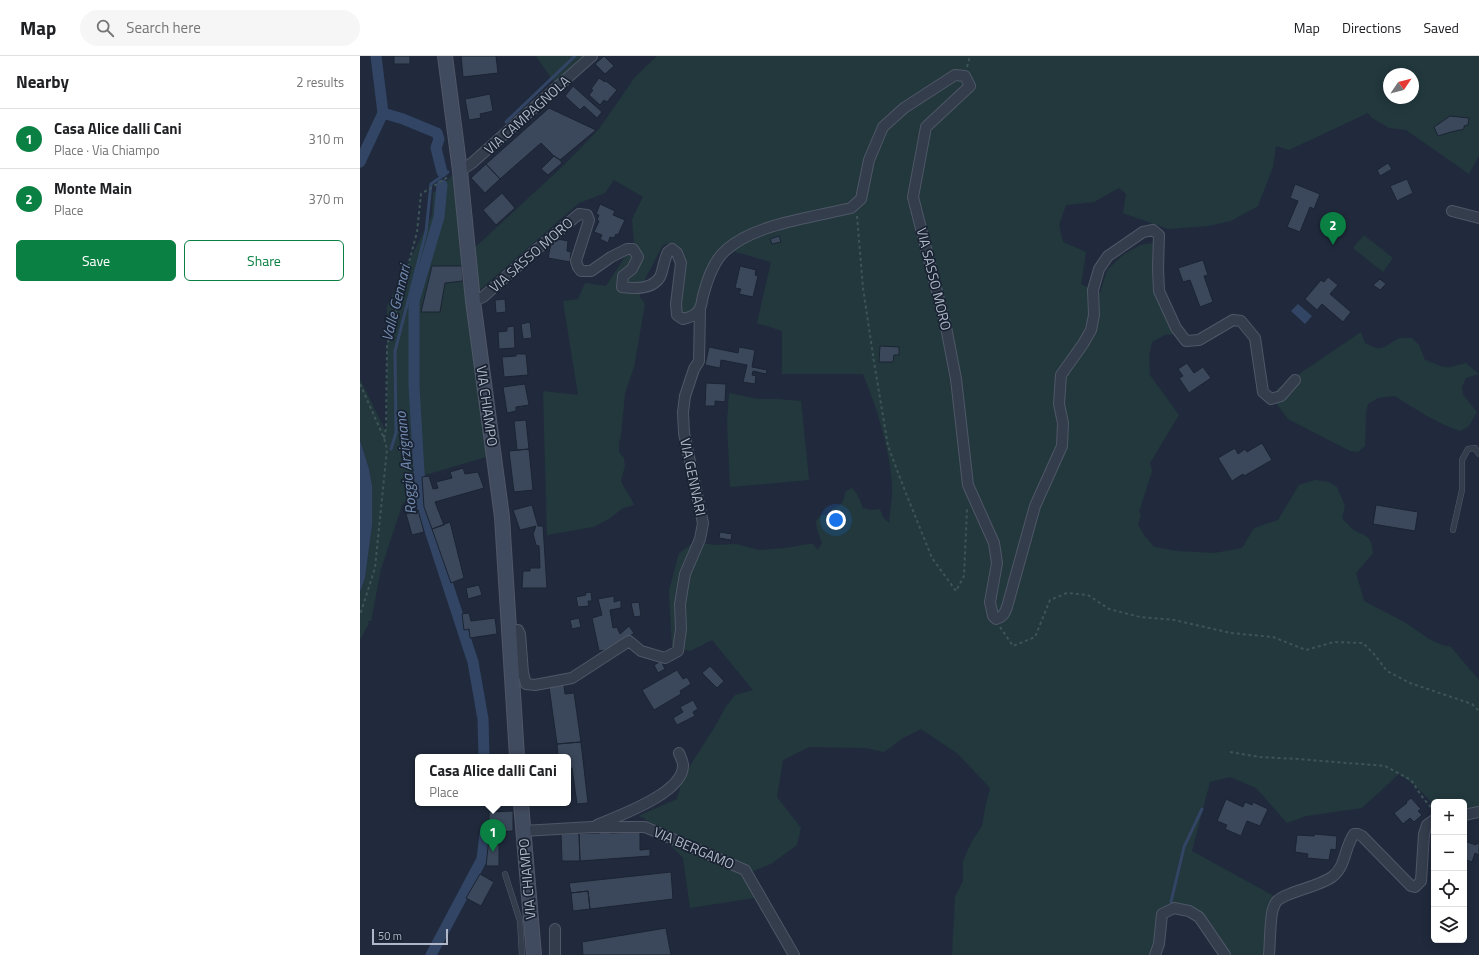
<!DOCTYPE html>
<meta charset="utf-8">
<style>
body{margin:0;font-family:"Titillium Web",sans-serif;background:#f6f6f6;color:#202124}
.controls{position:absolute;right:12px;bottom:12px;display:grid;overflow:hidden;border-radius:6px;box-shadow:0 2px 10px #0003}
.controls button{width:36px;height:36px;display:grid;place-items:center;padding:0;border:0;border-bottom:1px solid #e0e0e0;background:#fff;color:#202124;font:20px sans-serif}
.compass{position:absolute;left:1023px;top:12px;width:36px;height:36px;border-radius:50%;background:#fff;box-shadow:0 2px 10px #0003;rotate:55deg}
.scale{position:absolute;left:12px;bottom:10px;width:76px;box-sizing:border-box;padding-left:4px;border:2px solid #afb7c8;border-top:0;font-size:11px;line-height:14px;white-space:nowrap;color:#afb7c8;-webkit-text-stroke:3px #192231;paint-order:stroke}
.you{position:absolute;left:476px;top:464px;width:14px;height:14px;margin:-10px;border:3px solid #fff;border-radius:50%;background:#1a73e8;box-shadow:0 0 0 6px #1a73e833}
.badge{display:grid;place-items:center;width:26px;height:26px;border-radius:50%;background:#0b8043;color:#fff;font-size:13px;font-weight:700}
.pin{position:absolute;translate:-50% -33px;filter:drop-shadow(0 1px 2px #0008)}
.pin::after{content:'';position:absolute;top:21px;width:14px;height:12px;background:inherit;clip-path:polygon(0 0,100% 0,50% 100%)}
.popup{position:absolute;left:55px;top:698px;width:156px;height:52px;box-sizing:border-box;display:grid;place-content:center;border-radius:6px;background:#fff;filter:drop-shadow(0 1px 3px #0005);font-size:13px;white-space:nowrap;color:#757577}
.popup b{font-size:15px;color:#202124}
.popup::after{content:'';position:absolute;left:50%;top:100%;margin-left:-8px;border:8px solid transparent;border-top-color:#fff}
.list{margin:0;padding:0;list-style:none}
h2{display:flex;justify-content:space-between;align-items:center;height:52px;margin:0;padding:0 16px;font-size:17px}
h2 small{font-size:13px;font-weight:400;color:#757577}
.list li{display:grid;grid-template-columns:26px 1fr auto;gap:12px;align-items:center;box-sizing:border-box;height:60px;padding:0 16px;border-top:1px solid #e0e0e0}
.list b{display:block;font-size:15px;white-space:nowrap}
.list p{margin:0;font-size:13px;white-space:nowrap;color:#757577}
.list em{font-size:13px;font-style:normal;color:#757577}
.actions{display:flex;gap:8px;padding:12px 16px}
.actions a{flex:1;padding:9px 0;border:1px solid #0b8043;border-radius:6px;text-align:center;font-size:14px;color:#0b8043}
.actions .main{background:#0b8043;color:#fff}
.icon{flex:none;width:22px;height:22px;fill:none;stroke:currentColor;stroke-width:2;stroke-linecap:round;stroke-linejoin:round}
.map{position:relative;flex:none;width:1119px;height:899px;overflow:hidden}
header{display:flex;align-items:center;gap:24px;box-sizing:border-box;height:56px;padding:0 20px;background:#fff;border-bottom:1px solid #e0e0e0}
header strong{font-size:19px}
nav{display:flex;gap:22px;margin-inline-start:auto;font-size:14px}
.search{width:280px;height:36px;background:#f6f6f6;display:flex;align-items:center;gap:10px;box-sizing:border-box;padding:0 14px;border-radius:22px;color:#757577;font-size:15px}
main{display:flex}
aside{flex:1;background:#fff}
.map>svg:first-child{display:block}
</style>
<header>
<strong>Map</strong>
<div class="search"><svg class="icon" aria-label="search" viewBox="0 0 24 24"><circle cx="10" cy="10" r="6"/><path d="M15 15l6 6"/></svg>Search here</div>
<nav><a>Map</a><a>Directions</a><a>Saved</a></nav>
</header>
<main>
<aside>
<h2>Nearby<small>2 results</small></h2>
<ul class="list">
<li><span class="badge">1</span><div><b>Casa Alice dalli Cani</b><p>Place · Via Chiampo</p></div><em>310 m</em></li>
<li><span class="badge">2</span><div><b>Monte Main</b><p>Place</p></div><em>370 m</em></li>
</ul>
<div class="actions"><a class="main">Save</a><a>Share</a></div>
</aside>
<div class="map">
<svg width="1119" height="899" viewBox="0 0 1119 899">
<rect width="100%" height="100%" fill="#202a3c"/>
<path fill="#22383d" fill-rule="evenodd" d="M176 0H225L196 29Z
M297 0H1119V100L1109 118 1046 74 1029 72 1012 62 1008 57 929 94 916 90 913 111 898 150 871 165 848 170 808 173 763 157 766 138 759 132 734 146 706 149 699 169 703 186 726 196 721 228 740 237 747 214 763 199 780 189 798 186 804 245 816 278 805 279 792 286 789 300 790 319 819 359 790 407 792 415 779 456 781 458 778 469 786 482H787L794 491 818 495 854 497 882 492 894 472 918 464 939 429 955 424 969 426 977 431 985 450 982 462C985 465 988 469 991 472 1005 482 1011 476 1013 497L996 517 1004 545 1046 567 1069 583 1082 589 1091 591 1119 624V758L1104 760V746H1074V749L1056 730 1039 718 1002 752 946 760 927 767 896 732 870 721 850 726 832 795 921 844 914 848 906 899H867L845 869 816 851 806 852 794 899H592L595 841 603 825V805L612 785 622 770 626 747 627 745 630 732 598 698 561 673 543 682 524 696 506 692 449 691 423 704 417 741 441 772 437 789 411 808 391 816 401 841 330 852 323 802 284 762 278 760 317 743 323 721 354 672 365 652 375 639 393 634 352 584 330 595 312 591 309 535 319 497 335 486 355 489 376 488 399 494 426 492 448 488H453L458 494 462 487 457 473 456 465 461 459H469L472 453C481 450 484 446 485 436L492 432 497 438 503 452 511 454 520 453 523 461 529 467C530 454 533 440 532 427 529 390 517 352 503 318H422V275L397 267 411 206 372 195C367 199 361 204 359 209 347 230 352 252 323 259L321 255 327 208 323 196 312 187 303 189 280 233V241L285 248 274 311 265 337 261 379 259 387V396L264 402 265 410 261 425C265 435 270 439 274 449L263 452 249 463 233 471 187 479 183 335 218 339 203 245 218 243 225 227 246 230 274 187 272 163 283 141 254 124 245 137 219 147 114 239 136 398 62 420 60 429 42 449 21 513 11 565H7L9 567 0 584V536L5 522 12 469V429L9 413 0 384V323L25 374 27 368V250L72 159 73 137 101 112 111 195 204 109 239 73 275 21ZM1029 18H1053V42H1029Z
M1004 179 1033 202 1023 216 993 192Z
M1001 276 1005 287C1024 297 1022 291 1038 283 1042 281 1048 282 1052 282L1059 289 1065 304C1073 306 1083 313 1090 311 1096 310 1101 308 1106 307L1119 318 1106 322 1102 331 1103 339 1117 356 1109 370 1100 375C1077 367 1056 354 1035 340L1018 342 1008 348 1006 355 1005 390 998 396 990 395 928 363 916 347 917 333Z
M369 337 398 343H419L441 345 449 424 370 431 367 366Z"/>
<path fill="#324565" d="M938 248 952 260 945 268 931 255Z
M0 384 9 413 12 429V469L5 522 0 536Z"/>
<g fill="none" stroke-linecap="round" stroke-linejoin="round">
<path stroke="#324565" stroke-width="3" d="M146 66 215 0
M31 393 36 377 35 295 66 176 71 128 88 116
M811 846 824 791 842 753"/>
<path stroke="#324565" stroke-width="11" d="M16 0 23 57 43 63 77 77 79 83 76 92 82 116
M0 106 23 57
M82 129 79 161 54 245V330L59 416 62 450 113 606 123 663 124 701
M71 899 122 803 125 778"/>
</g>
<path fill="#3b485b" stroke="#1b2433" d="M34 0H50V8H34Z
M101 0H136L138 17 103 21Z
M244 0 254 10 245 18 235 8Z
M239 22 245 26 246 25 257 34 247 46 244 44 240 49 229 39 233 34 231 33Z
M213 30 242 56 237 62 224 50 220 54 205 40Z
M130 38 133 55 120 58 121 62 109 64 105 43Z
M189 52 236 74 200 104 194 100 181 87 140 123 126 108Z
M1090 60 1109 62 1108 69 1104 70V73L1091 76 1078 80 1074 71Z
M194 100 200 104 202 107 188 119 181 113Z
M1028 107 1032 113 1020 120 1017 114Z
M126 108 140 123 125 137 111 122Z
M1047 123 1053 137 1037 145 1030 130Z
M935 128 960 138 954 153 950 151 940 176 927 171 938 145 930 142Z
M142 137 155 152 136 169 123 154Z
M240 148 255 155 253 159 265 164 258 179 256 178 254 182 250 181 248 187 240 183 242 179 234 176 239 165 237 164 239 159 236 158Z
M419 180 421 186 412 188 410 183Z
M192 182 208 185 207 195 211 196 210 206 188 202Z
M843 204 848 219 844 220 853 246 840 251 830 224 823 226 818 212Z
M72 210H102L103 225 85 227 80 256H61Z
M380 210 396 214 395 219 398 220 393 241 379 238 381 233 375 232Z
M968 221 978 229 970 238 991 256 983 266 962 248 957 254 945 243 961 224 964 226Z
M1020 223 1026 228 1020 234 1013 229Z
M145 243 146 256 136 257 135 244Z
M170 266 172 282 163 283 161 268Z
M154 270 155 292 139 293 138 276 147 275V271Z
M520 290 539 291V299H534L533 306H519Z
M349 291 378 297 379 291 395 294 392 311 407 314 406 318 393 315 392 319 396 320 395 328 383 326 387 309 361 304 360 312 345 309Z
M156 298H166L168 319 144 321 142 301 156 300Z
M827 307 834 317 843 311 851 322 829 337 819 322 823 320 818 313Z
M346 327 366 328 365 346 355 345V350H345Z
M165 328 169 349 156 351V355L147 357 143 331Z
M166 364 169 393 157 394 154 365Z
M902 387 912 404 884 420 883 418 872 425 858 402 875 392 878 398 885 393 887 396Z
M169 393 173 434 154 436 149 395Z
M103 412 105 418 118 416 124 432 75 446 84 469 72 473 64 451 62 421 69 420 73 433 78 432 76 426 92 422 90 416Z
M172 449 178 470H183L187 532H162L163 515H170V512H180L179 490 176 489 173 478 176 470 160 474 153 454Z
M1016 449 1058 456 1055 475 1013 468Z
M58 454 64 476 52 479 46 458Z
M90 466 104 522 91 527 72 473Z
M360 476 372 478 371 484 359 482Z
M119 529 122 539 108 543 106 532Z
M231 536 232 545H228L229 550 218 551 216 541 226 539 225 537Z
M254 540V546L261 544V552L250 554 253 572 257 571 260 578 269 570 274 577 253 593 239 595 232 562 242 559 238 543Z
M279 546 281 560 274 561 271 547Z
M109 557 111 565 135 562 137 578 110 582 109 573 104 574 102 558Z
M219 562 221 571 212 573 210 564Z
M301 605 305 613 298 617 294 609Z
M350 610 364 625 357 632 342 617Z
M317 614 323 623 327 621 331 628 320 635 321 638 294 654 282 634Z
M204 629 205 638 214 637 221 686 197 688 189 631Z
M333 644 338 653 333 656 335 660 317 669 313 662 323 656 320 651Z
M221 686 228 747 217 748 212 712H208V701H198L197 688Z
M1051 742 1061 753 1058 755 1062 759 1054 766 1050 762 1043 768 1034 757 1047 747 1046 746Z
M866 743 883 751 885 746 892 749 893 746 908 753 900 770 887 765 881 780 865 773 867 769 857 765Z
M153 755V775L139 776V810H126L129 782V756Z
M240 772H251L250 777 280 776V794L290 793V800L220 805 219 777H240Z
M219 777 220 805H202L201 778Z
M955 778 977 780 976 794 971 793 969 804 947 802 948 798 935 796 937 779 954 780Z
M1104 785 1116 789 1117 787 1119 788V799L1115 797 1112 806 1104 803Z
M311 816 313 843 230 853 228 835 211 837 209 827Z
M120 818 134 826 121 850 106 842Z
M228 835 230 853 213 855 211 837Z
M306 872 311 899H223L222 886Z"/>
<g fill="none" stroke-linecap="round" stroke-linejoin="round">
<g stroke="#4f5767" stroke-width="6">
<path id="lane" d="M1093 474 1102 434V404L1108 393 1115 392 1119 398
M145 818 160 865 162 899"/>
</g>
<g stroke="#4f5767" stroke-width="12">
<path id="street" d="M100 115 112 107 232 0
M1092 155 1119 162
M113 245 123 241 177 193 219 158 227 159 229 164 216 205 218 211 221 215H231L251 201 267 193H273L278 201 272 213 263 220 262 231C275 233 292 234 300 221 303 215 304 203 308 196L312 193 317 197 321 207 316 248 317 259 323 263C329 262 338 258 340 252 342 248 342 244 343 240 347 225 353 205 366 194 394 168 454 161 491 152L501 143 509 104 523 71 544 52 595 19 605 20 610 30 566 71 553 141 586 271 596 323 608 429 634 487 637 507 630 546 633 560 636 563C643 561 645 557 647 551L675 450 702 390 703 367 699 348 701 319 723 288 731 274 734 259 733 234 739 213 748 200 783 176 793 174 799 179 798 212 799 235 816 272 826 285 839 284 873 264 881 265 895 282 903 336 911 343 921 340 935 324
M149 574H158L160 578 163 617 166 628 175 629 212 622 269 585 281 595 305 602 318 595 321 573 320 548 325 518 340 483 343 467 324 377 323 356 325 340 334 313 339 305 340 253
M1104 759 1119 756
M237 769C258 760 324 737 323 709 323 705 320 700 319 697
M163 775 232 771H285L385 814 434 899
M195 899V873
M795 899 799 888 802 858 814 852 829 855 839 861 865 899
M909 899C910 889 910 861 913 853 914 850 916 846 917 845 926 836 958 831 972 821 986 811 984 792 994 778H998L1002 780 1051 830 1055 831 1061 825 1064 778 1067 769 1074 764"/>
</g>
<g stroke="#4f5767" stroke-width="16">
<path id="secondary" d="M85 0 100 115 113 245 142 461 157 701
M161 747 174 899"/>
</g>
<path stroke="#3d5457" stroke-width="2" stroke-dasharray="3 3" stroke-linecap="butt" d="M607 11 610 0
M497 160 503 232 514 306 528 390 545 435 572 502 596 535 604 520 607 453
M0 328 24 382 27 393 15 512 0 559
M24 382 26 372 27 290 57 176 61 138 88 121
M640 571 653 590 675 581 690 544 707 537 728 539 749 553 780 561 814 564 871 577 913 581 946 594 974 586 1003 587 1014 598 1027 615 1050 627 1112 648 1119 655
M870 696 900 701 938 703 1025 710 1051 724 1063 742 1074 755"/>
<use href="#lane" stroke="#343d4c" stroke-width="5"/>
<use href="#street" stroke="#343d4c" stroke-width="10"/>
<use href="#secondary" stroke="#414b5f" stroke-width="14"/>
</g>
<g text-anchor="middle" stroke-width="3.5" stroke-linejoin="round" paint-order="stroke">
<g font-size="14" fill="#afb7c8" stroke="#192231">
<text transform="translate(167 59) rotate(-42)" y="5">VIA CAMPAGNOLA</text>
<text transform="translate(171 199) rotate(-41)" y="5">VIA SASSO MORO</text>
<text transform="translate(574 223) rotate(76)" y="5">VIA SASSO MORO</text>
<text transform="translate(127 350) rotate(82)" y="5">VIA CHIAMPO</text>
<text transform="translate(333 421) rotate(78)" y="5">VIA GENNARI</text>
<text transform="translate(334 792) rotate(23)" y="5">VIA BERGAMO</text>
<text transform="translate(167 823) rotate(-95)" y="5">VIA CHIAMPO</text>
</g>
<g font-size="15" font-style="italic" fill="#748cb2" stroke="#192231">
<text transform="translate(36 247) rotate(-76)" y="5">Valle Gennari</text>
<text transform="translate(46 407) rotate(-96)" y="5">Roggia Arzignano</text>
</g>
</g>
</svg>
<div class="controls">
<button>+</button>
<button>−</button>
<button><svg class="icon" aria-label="locate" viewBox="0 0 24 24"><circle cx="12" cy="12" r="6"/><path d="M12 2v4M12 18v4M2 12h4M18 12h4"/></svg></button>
<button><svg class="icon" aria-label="layers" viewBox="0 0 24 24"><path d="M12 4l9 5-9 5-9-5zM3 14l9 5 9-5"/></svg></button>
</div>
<svg class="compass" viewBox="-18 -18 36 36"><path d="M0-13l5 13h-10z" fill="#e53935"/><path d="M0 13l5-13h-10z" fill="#757577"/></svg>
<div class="scale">50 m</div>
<div class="you"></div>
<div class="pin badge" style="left:133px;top:796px">1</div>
<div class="popup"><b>Casa Alice dalli Cani</b>Place</div>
<div class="pin badge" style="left:973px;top:189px">2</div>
</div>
</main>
